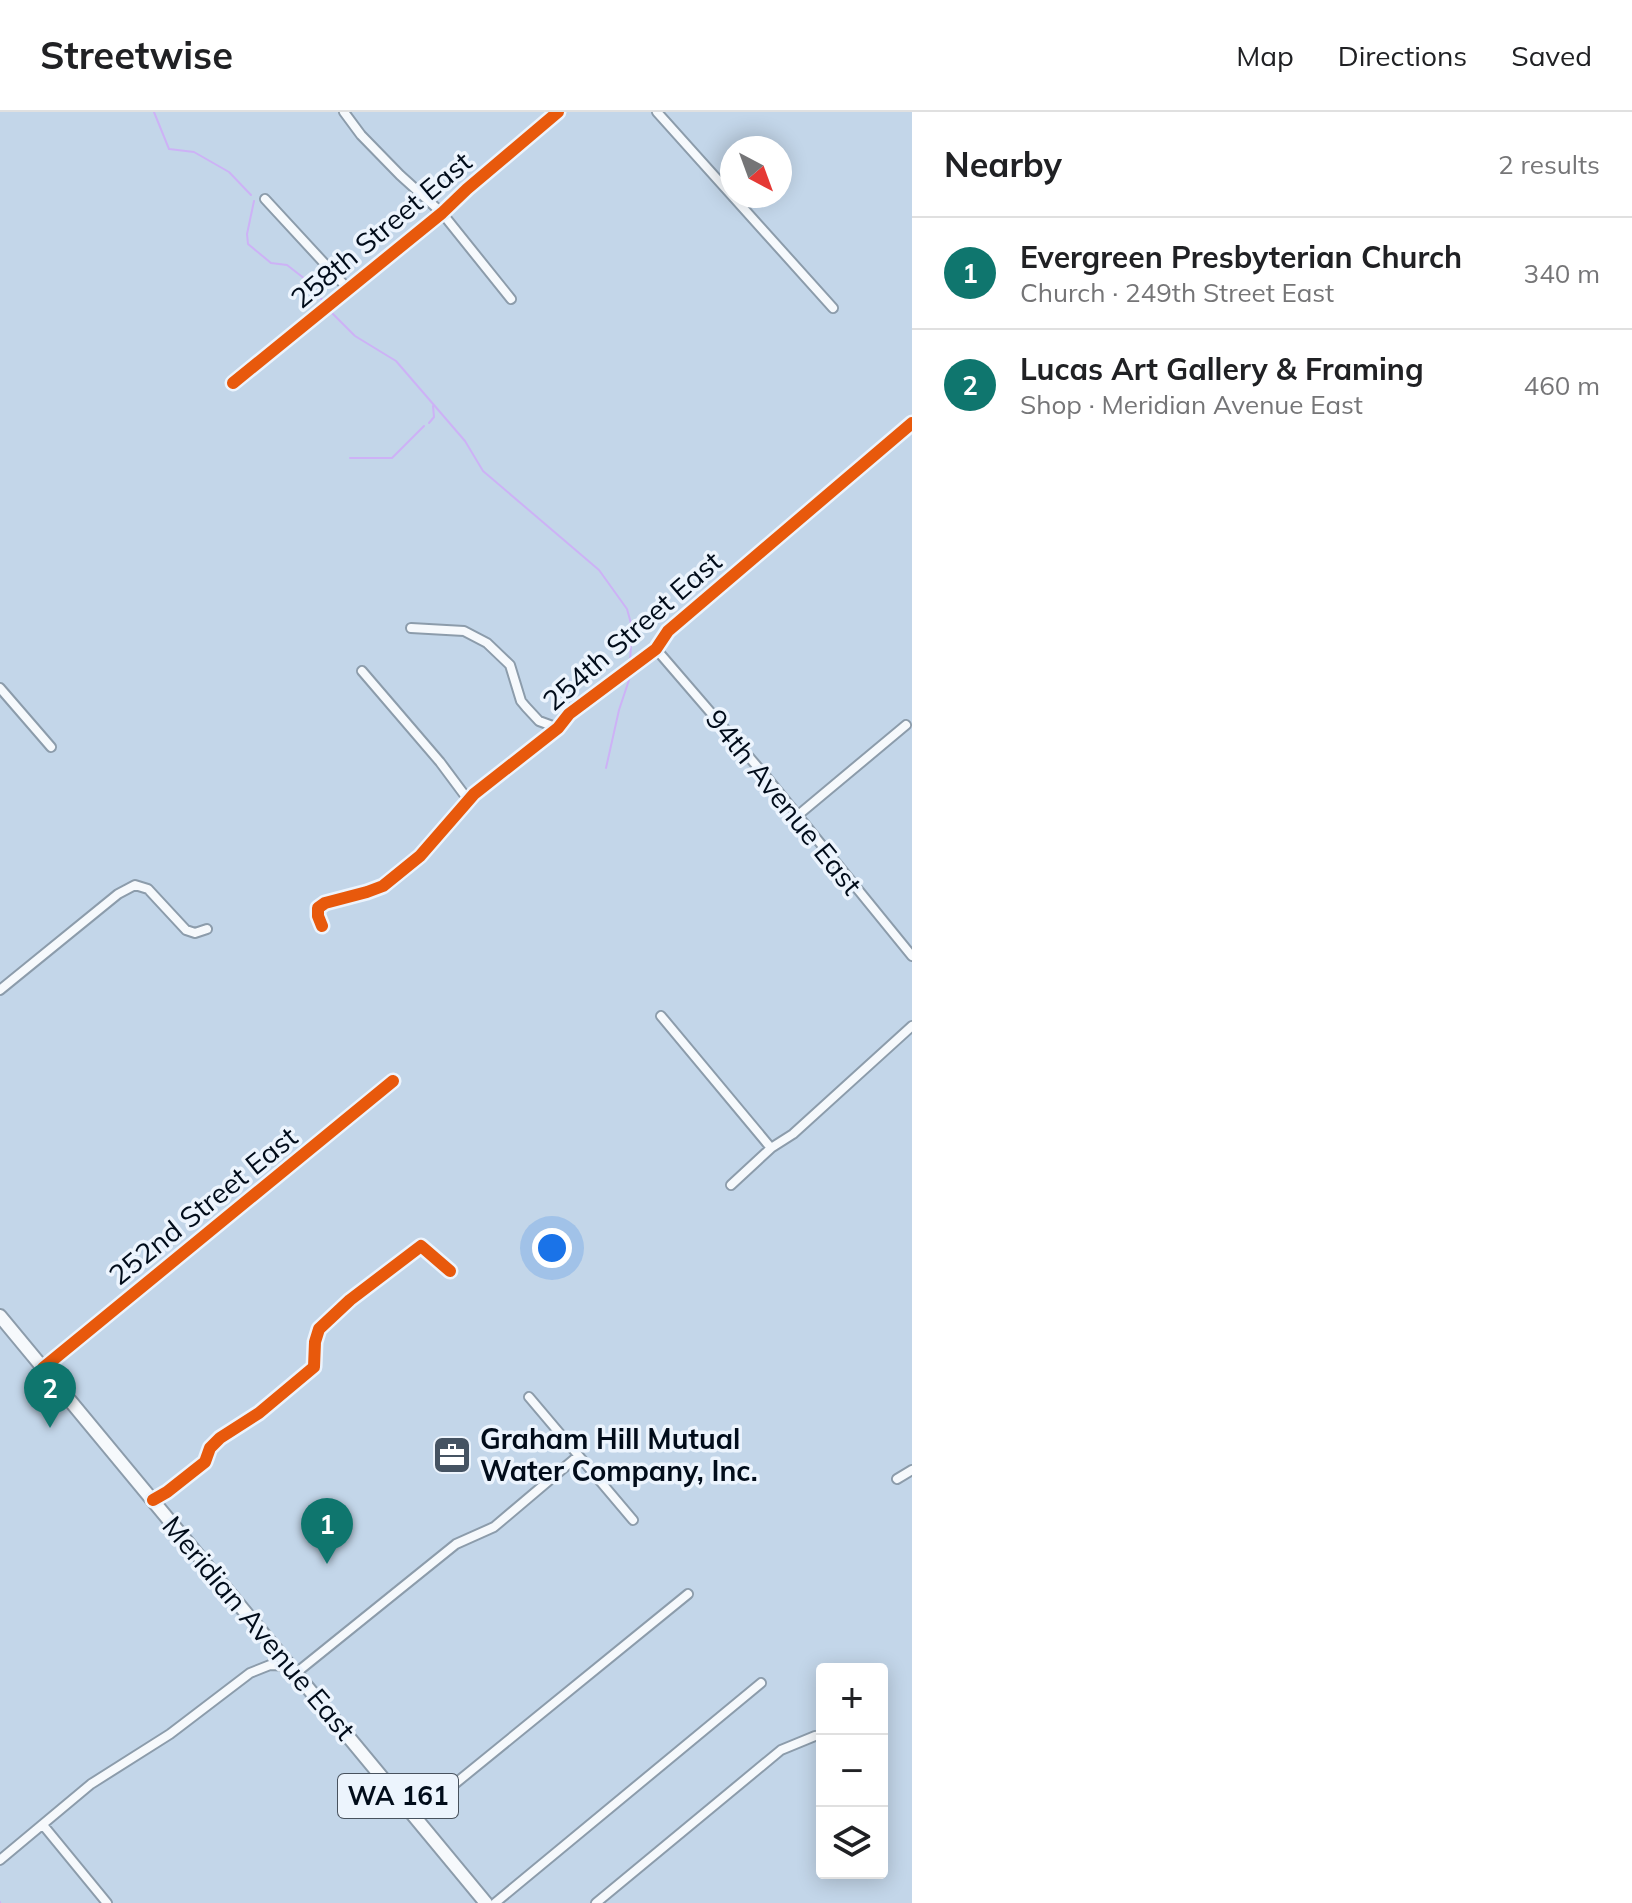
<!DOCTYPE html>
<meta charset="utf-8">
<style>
body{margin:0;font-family:Mulish,sans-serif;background:#f6f6f6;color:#202124}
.controls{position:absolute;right:24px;bottom:24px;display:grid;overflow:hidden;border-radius:8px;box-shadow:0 4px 20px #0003}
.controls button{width:72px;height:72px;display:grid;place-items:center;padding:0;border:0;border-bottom:2px solid #e0e0e0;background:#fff;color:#202124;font:40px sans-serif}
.compass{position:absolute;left:720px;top:24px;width:72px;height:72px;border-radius:50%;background:#fff;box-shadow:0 4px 20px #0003;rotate:139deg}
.you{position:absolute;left:552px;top:1136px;width:28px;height:28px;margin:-20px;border:6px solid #fff;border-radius:50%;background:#1a73e8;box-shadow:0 0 0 12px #1a73e833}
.badge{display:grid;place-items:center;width:52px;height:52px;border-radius:50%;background:#0f766e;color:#fff;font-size:26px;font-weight:700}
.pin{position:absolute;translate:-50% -66px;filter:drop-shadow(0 2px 4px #0008)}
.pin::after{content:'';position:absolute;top:42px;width:28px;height:24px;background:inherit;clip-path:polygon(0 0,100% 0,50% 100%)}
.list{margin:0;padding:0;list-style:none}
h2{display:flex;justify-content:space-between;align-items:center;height:104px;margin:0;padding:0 32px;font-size:34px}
h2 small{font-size:26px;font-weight:400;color:#757577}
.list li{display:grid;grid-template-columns:52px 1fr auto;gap:24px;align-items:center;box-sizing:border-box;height:112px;padding:0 32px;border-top:2px solid #e0e0e0}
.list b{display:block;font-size:30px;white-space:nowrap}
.list p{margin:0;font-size:26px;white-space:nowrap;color:#757577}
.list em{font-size:26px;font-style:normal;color:#757577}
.icon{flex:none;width:44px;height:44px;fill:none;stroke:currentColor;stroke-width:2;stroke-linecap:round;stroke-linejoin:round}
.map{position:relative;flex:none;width:912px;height:1791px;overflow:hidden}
header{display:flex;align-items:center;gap:48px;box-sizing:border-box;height:112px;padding:0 40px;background:#fff;border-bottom:2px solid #e0e0e0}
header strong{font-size:38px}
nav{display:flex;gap:44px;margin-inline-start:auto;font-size:28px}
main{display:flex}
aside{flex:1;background:#fff}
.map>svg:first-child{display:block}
</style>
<header>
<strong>Streetwise</strong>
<nav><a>Map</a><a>Directions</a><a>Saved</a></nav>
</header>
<main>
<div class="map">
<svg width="912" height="1791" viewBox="0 0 912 1791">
<rect width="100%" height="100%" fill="#c3d6e9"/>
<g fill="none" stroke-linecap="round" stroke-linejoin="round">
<path stroke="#cdb2f6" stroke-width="2" d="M154 0 169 37 194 40 229 60 251 83
M254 89 247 122 248 132 271 151 287 153 305 167 324 190
M332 201 355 224 396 249 465 329 483 359 599 458 627 497 632 515 630 550
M429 311 434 305 433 294
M350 346H392L424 314
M606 656 619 598 631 562
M0 1790V1791"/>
<g stroke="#8c9cab" stroke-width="12">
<path id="minor" d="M344 0 361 23 400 63 442 101 511 187
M657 0 833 196
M265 87 349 178
M233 271 442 101 467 77 558 0
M411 516 464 519 487 531 510 553 521 589 526 595 539 609 558 616
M656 537 768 667 912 844
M362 559 440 650 469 689
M0 576 51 635
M797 704 906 613
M322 814 318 804V796L325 791 367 780 383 774 420 744 474 682 558 616 569 602 656 537 668 519 912 311
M0 878 118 782 135 773 148 777 186 818 195 821 207 817
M661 904 771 1036
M731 1073 771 1036 793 1022 912 914
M43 1256 393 969
M529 1285 633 1408
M897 1367 912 1358
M153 1388 167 1380 205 1350 210 1336 220 1326 259 1301 314 1255 315 1230 319 1217 350 1188 421 1134 450 1159
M296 1561 456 1432 494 1415 578 1344
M414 1703 446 1679 688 1482
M43 1713 107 1791
M0 1748 91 1672 170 1622 250 1561 270 1553 291 1554
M495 1791 761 1571
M596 1791 781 1638 815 1624"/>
</g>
<g stroke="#8c9cab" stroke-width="16">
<path id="primary" d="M0 1204 486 1791"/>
</g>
<use href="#minor" stroke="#f6f9fc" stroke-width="8"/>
<use href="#primary" stroke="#f6f9fc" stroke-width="12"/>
<g stroke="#ecf4fd" stroke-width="17">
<path id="cycleway" d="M233 271 442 101 467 77 558 0
M322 814 318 804V796L325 791 367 780 383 774 420 744 474 682 558 616 569 602 656 537 668 519 912 311
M43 1256 393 969
M153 1388 167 1380 205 1350 210 1336 220 1326 259 1301 314 1255 315 1230 319 1217 350 1188 421 1134 450 1159"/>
</g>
<use href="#cycleway" stroke="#e8590c" stroke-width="12"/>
</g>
<defs>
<g id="office-square" transform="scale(2)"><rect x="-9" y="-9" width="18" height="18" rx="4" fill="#455362" stroke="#ecf4fd"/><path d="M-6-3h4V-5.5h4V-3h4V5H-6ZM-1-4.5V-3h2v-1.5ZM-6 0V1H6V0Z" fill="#fff"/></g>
</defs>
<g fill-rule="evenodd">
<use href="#office-square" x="452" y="1343"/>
</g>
<g text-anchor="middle" stroke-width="7" stroke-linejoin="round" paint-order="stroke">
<rect fill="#ecf4fd" stroke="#48525e" stroke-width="2" x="338" y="1662" width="120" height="44" rx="6"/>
<g font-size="26" font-weight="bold" fill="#010c1a">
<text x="398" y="1693">WA 161</text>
</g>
<g font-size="28" fill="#010c1a" stroke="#ecf4fd">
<text transform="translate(381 118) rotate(-40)" y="10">258th Street East</text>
<text transform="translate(632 519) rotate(-41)" y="10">254th Street East</text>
<text transform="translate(784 690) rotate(51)" y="10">94th Avenue East</text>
<text transform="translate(203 1094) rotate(-39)" y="10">252nd Street East</text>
<text transform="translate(259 1516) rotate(50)" y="10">Meridian Avenue East</text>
</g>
<g font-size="28" font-weight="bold" fill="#010c1a" stroke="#ecf4fd" text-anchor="start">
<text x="480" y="1337">Graham Hill Mutual<tspan x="480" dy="32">Water Company, Inc.</tspan></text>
</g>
</g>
</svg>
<div class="controls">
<button>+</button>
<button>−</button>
<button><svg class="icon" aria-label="layers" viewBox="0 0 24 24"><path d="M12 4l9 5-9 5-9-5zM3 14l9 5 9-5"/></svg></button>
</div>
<svg class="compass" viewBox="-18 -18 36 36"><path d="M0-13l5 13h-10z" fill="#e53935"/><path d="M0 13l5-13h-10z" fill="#757577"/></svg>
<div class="you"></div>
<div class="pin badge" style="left:327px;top:1452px">1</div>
<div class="pin badge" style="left:50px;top:1316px">2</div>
</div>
<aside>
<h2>Nearby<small>2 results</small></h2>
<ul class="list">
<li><span class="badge">1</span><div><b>Evergreen Presbyterian Church</b><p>Church · 249th Street East</p></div><em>340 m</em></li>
<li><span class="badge">2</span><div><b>Lucas Art Gallery &amp; Framing</b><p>Shop · Meridian Avenue East</p></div><em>460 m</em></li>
</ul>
</aside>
</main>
